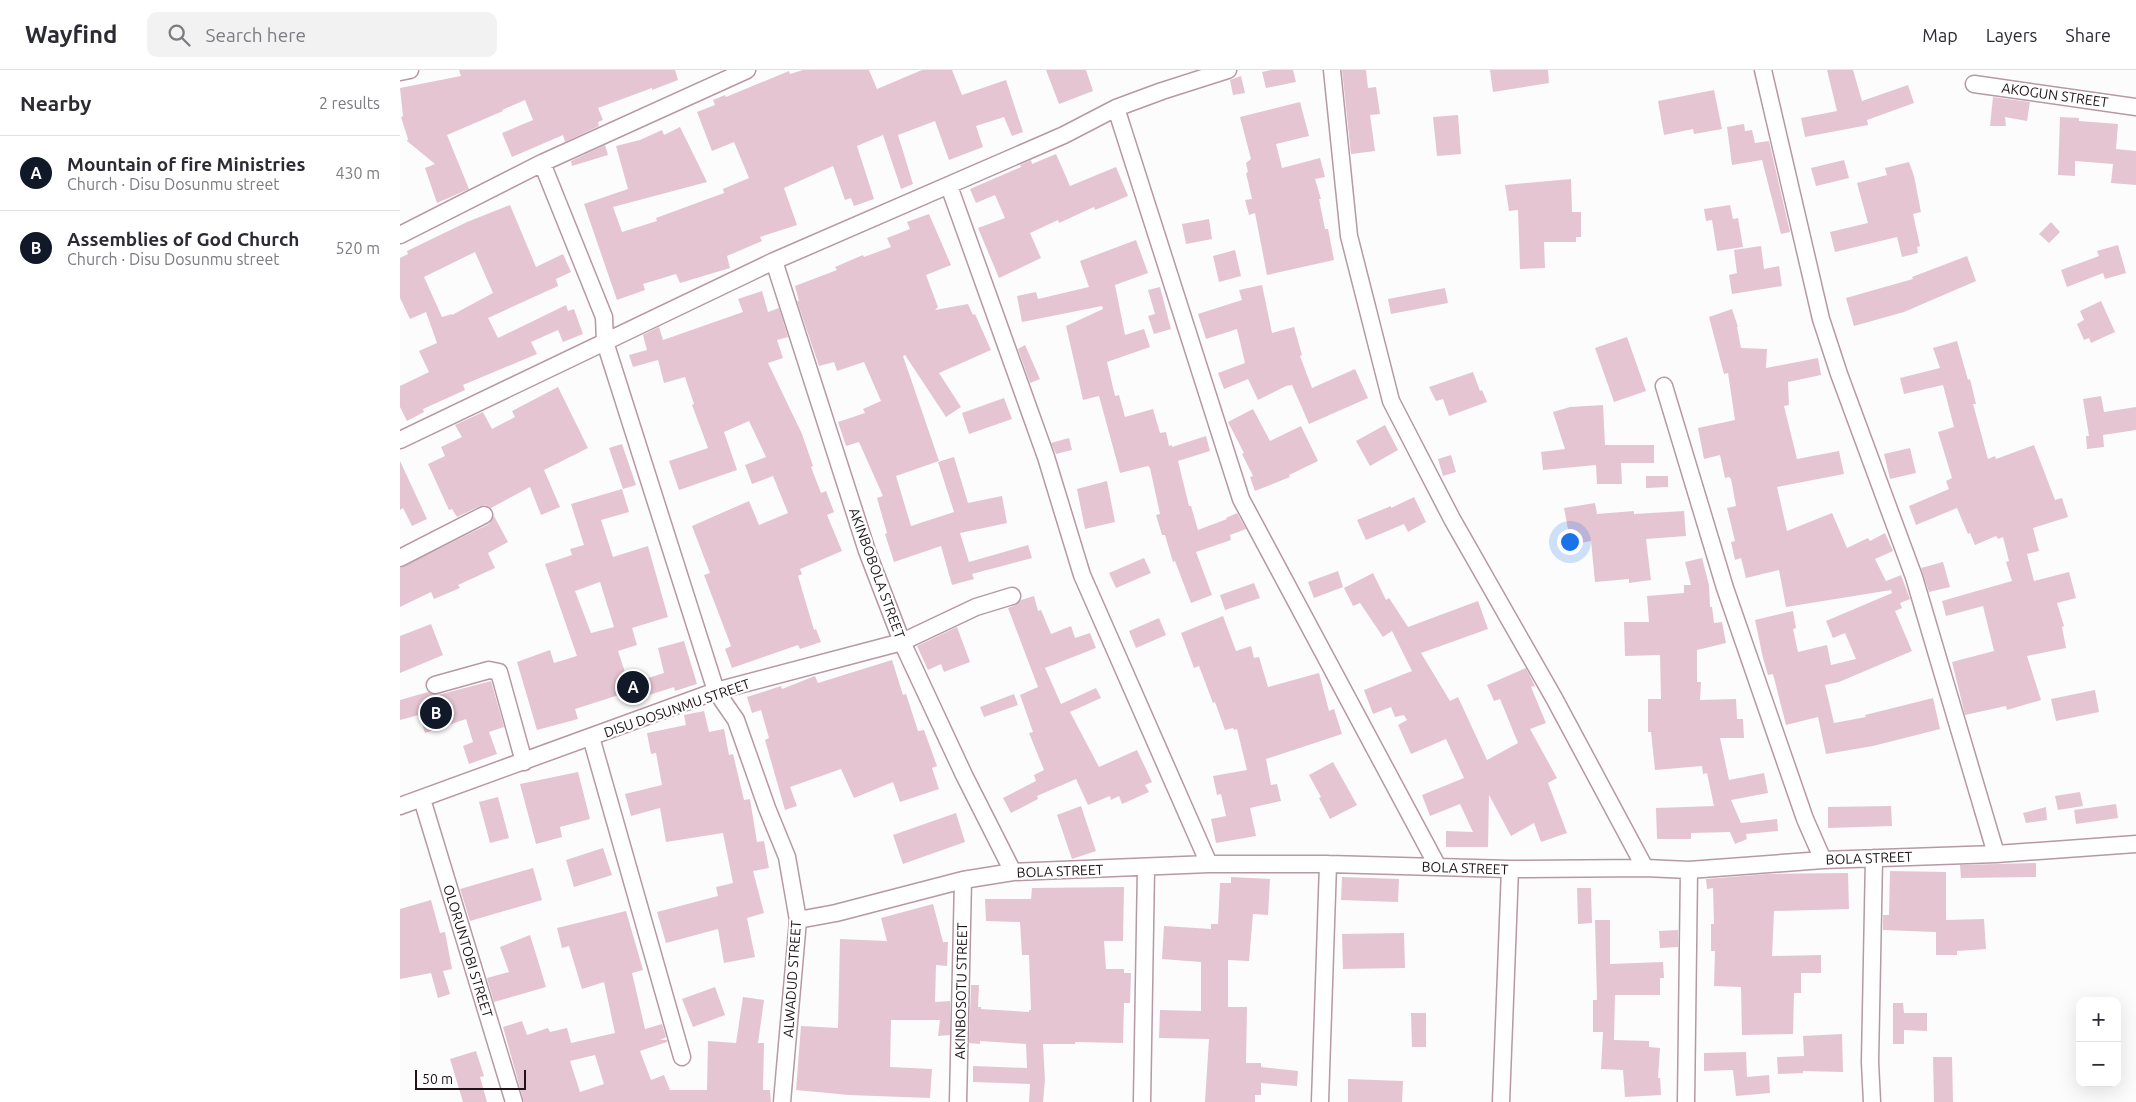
<!DOCTYPE html>
<meta charset="utf-8">
<style>
body{margin:0;font-family:Ubuntu,sans-serif;background:#f2f2f3;color:#2b2b33}
.controls{position:absolute;right:15px;bottom:15px;display:grid;overflow:hidden;border-radius:10px;box-shadow:0 5px 20px #0002}
.controls button{width:45px;height:45px;display:grid;place-items:center;padding:0;border:0;border-bottom:1px solid #e1e1e2;background:#fff;color:#2b2b33;font:25px sans-serif}
.scale{position:absolute;left:15px;bottom:12px;width:111px;box-sizing:border-box;padding-left:5px;border:2px solid #1e1317;border-top:0;font-size:14px;line-height:18px;white-space:nowrap;color:#1e1317;-webkit-text-stroke:4px #fff;paint-order:stroke}
.you{position:absolute;left:1169px;top:471px;width:18px;height:18px;margin:-12px;border:4px solid #fff;border-radius:50%;background:#1a73e8;box-shadow:0 0 0 8px #1a73e833}
.badge{display:grid;place-items:center;width:32px;height:32px;border-radius:50%;background:#111827;color:#fff;font-size:16px;font-weight:700}
.pin{position:absolute;translate:-50% -50%;border:2px solid #fff;box-shadow:0 1px 5px #0006}
.list{margin:0;padding:0;list-style:none}
h2{display:flex;justify-content:space-between;align-items:center;height:65px;margin:0;padding:0 20px;font-size:21px}
h2 small{font-size:16px;font-weight:400;color:#7c7c81}
.list li{display:grid;grid-template-columns:32px 1fr auto;gap:15px;align-items:center;box-sizing:border-box;height:75px;padding:0 20px;border-top:1px solid #e1e1e2}
.list b{display:block;font-size:19px;white-space:nowrap}
.list p{margin:0;font-size:16px;white-space:nowrap;color:#7c7c81}
.list em{font-size:16px;font-style:normal;color:#7c7c81}
.icon{flex:none;width:28px;height:28px;fill:none;stroke:currentColor;stroke-width:2;stroke-linecap:round;stroke-linejoin:round}
.map{position:relative;flex:none;width:1736px;height:1032px;overflow:hidden}
header{display:flex;align-items:center;gap:30px;box-sizing:border-box;height:70px;padding:0 25px;background:#fff;border-bottom:1px solid #e1e1e2}
header strong{font-size:24px}
nav{display:flex;gap:28px;margin-inline-start:auto;font-size:18px}
.search{width:350px;height:45px;background:#f2f2f3;display:flex;align-items:center;gap:12px;box-sizing:border-box;padding:0 18px;border-radius:10px;color:#7c7c81;font-size:19px}
main{display:flex}
aside{flex:1;background:#fff}
.map>svg:first-child{display:block}
</style>
<header>
<strong>Wayfind</strong>
<div class="search"><svg class="icon" aria-label="search" viewBox="0 0 24 24"><circle cx="10" cy="10" r="6"/><path d="M15 15l6 6"/></svg>Search here</div>
<nav><a>Map</a><a>Layers</a><a>Share</a></nav>
</header>
<main>
<aside>
<h2>Nearby<small>2 results</small></h2>
<ul class="list">
<li><span class="badge">A</span><div><b>Mountain of fire Ministries</b><p>Church · Disu Dosunmu street</p></div><em>430 m</em></li>
<li><span class="badge">B</span><div><b>Assemblies of God Church</b><p>Church · Disu Dosunmu street</p></div><em>520 m</em></li>
</ul>
</aside>
<div class="map">
<svg width="1736" height="1032" viewBox="0 0 1736 1032">
<rect width="100%" height="100%" fill="#fcfcfc"/>
<path fill="#e5c5d2" fill-rule="evenodd" d="M59 0H275L278 10 252 20V18L198 38 203 50 198 52 199 56 165 72 163 65 112 87 102 63 133 50 125 30 102 40 103 41 47 65 69 119 37 133 25 98 35 94 7 71 8 69 1 47 3 46 0 18 61 6Z
M403 0H469L477 19 522 0H552L562 25 606 10 623 62 612 66 604 47 576 56 583 77 549 90 535 51 498 65 513 114 501 119 483 65 457 76 474 129 454 136 451 128 445 130 433 96 384 118 397 155 360 167 362 171 327 186 330 198 280 213 276 204 243 214 245 220 217 230 184 134 228 119 216 76 240 70 262 60 264 65 280 57 307 112 213 137 222 162 257 151 256 148 324 123 323 119 349 108 334 72 312 81 297 42 315 35 313 30 325 25 326 27 389 1 390 4Z
M646 0H686L693 21 659 34Z
M871 0H893L896 12 866 18 862 2Z
M942 0H966L968 18 976 17 980 44 970 45 975 81 951 84Z
M1090 0H1148L1149 13 1093 22Z
M1427 0H1453L1462 31 1508 15 1514 33 1467 50 1468 55 1405 67 1401 48 1437 41Z
M841 6 845 23 833 25 830 10Z
M1314 20 1322 59 1294 64 1293 59 1264 65 1258 31Z
M1593 27 1630 32 1627 51 1605 47 1606 56H1590Z
M900 32 909 66 876 74 882 98 920 88 925 107 915 109 921 129H919L925 159H928L934 190 867 205 855 143 849 145 845 130 852 129 846 103 848 102 846 93 851 89 840 47Z
M1058 45 1061 84 1037 86 1033 47Z
M1660 47 1679 48V51L1718 54 1716 79 1736 81V115L1711 113 1713 94 1675 91V106L1658 105Z
M1344 54 1345 61 1352 60 1355 73 1369 71 1390 162 1381 164 1362 90 1332 95 1327 57Z
M205 75 208 85 172 96 171 91Z
M656 84 670 116 716 97 728 126 695 140 694 137 659 153 658 150 630 163 641 188 599 208 578 158 605 148 595 125 576 133 570 119 621 97 620 95 631 90 632 94Z
M1444 90 1449 108 1416 116 1411 98Z
M1509 92 1514 106 1521 142 1513 144 1520 176 1517 177 1518 183 1502 187 1497 167 1435 182 1430 162 1468 153 1457 113 1487 105 1485 98Z
M1171 109 1172 142H1181V167H1176V172H1144L1145 198 1120 199 1118 140 1109 141 1105 115Z
M110 135 136 197 163 184 171 202 156 209 158 216 88 248 98 268 166 235 168 241 174 239 183 264 163 272 158 260 131 272 137 284 63 315 65 320 23 339 24 342 7 351 0 337V316L29 302 19 281 37 273 26 242 10 249 0 228V188L8 184 7 181 67 152ZM75 182 93 223 52 245V244L42 247 24 207Z
M1330 135 1333 149 1338 148 1343 177 1317 181 1312 150 1306 151 1304 139Z
M529 144 551 195 526 205 538 237 535 240 568 234 573 245 575 244 591 280 539 303 561 337 546 347 505 285 503 286 539 391 496 406 511 456 554 442 538 392 554 387 568 433 602 426 607 453 560 463 569 492 628 475 632 488 572 504 574 509 552 515 541 476 494 492 485 464 487 463 477 428 483 426 459 372 446 376 438 352 465 343 463 339 481 331 464 292 437 301 434 292 419 296 397 231H399L395 216 437 200 435 197 463 185 464 187 491 177 487 168 510 159 507 152Z
M809 149 812 169 786 174 782 154Z
M1651 152 1660 162 1649 173 1639 164Z
M736 170 748 203 715 215 725 265 744 259 750 277 707 292 715 326 719 325 725 347 753 339 760 363 766 362 769 376 772 375V377L806 366 810 381 778 391 789 436H791L798 460 827 449 826 448 837 443 846 459 830 465 831 470 796 482 812 525 791 533 775 491 773 492 765 465H762L756 445 760 444 750 398 748 396 720 403 699 326 683 330 666 256 703 239 702 236 622 252 617 226 636 222 638 229 689 217 680 191Z
M1718 175 1726 203 1705 209 1703 203 1667 217 1661 200 1699 186 1697 181Z
M1361 176 1364 199 1379 196 1382 216 1332 224 1329 205 1337 203 1334 180Z
M835 180 841 206 819 212 813 186Z
M1567 186 1576 211 1504 242 1454 256 1446 228 1513 209 1512 207Z
M862 215 872 263 894 257 902 285 900 286 912 318 955 299 968 328 909 354 892 315 886 316 858 330 848 309 824 319 818 303 845 293 837 259 806 269 798 244 842 230 839 220Z
M760 217 771 259 754 264 748 246 755 244 748 220Z
M1045 218 1048 233 991 244 988 229Z
M362 221 368 242 379 238 388 267 377 270 383 288 368 293 402 364 413 396 411 397 421 423 426 421 434 442 427 445 442 481 400 499 402 504 398 506 414 560 416 559 421 572 400 579 398 575 332 598 325 579 331 576 304 505 310 503 292 456 349 431 359 455 388 443 373 406 352 414 345 395 366 387 349 351 324 362 337 400 279 420 269 391 308 378 292 335 294 334 285 307 264 313 258 290 233 297 229 285 247 280 243 265 259 257 263 270 343 242 338 229Z
M1701 231 1715 262 1691 273 1689 268 1684 270 1677 254 1684 250 1680 241Z
M1332 239 1338 257H1337L1341 278 1367 279 1366 298 1418 288 1421 305 1388 312 1389 335 1384 336 1397 389 1439 381 1444 404 1377 417 1387 461 1432 443 1447 478 1468 468 1470 471 1485 463 1493 481 1475 489 1486 511 1501 505 1510 529 1500 533 1502 538 1495 541 1512 581 1439 612 1425 615 1434 653 1466 647 1465 645 1533 628 1540 659 1473 676 1426 684 1418 647 1386 655 1373 604 1368 605 1363 588 1355 550 1393 541 1396 558 1393 559 1398 582 1427 575 1431 595 1456 589 1445 563 1433 568 1426 551 1492 523 1491 520 1386 537 1379 500 1346 508 1341 488 1335 490 1331 472 1335 471 1327 438 1336 436 1331 409 1329 407 1325 408 1320 385 1304 389 1298 358 1335 350 1328 303 1324 304 1309 247Z
M1227 267 1246 321 1214 332 1195 278Z
M1557 271 1568 310 1570 309 1576 334H1573L1588 389 1595 386 1596 389 1634 375 1655 430 1662 428 1668 447 1633 458 1639 481 1627 484 1634 511 1669 502 1676 528 1657 533 1664 556 1662 557 1666 578 1627 586 1641 630 1607 640 1606 636 1565 645 1552 592 1594 581 1583 536 1546 546 1542 531 1612 511 1606 492 1609 491 1603 467 1598 469 1596 466 1575 475 1570 463 1568 464 1557 438 1516 455 1509 436 1549 419 1546 411 1552 408 1538 362 1554 357 1543 315 1504 324 1500 308 1540 298 1533 278Z
M625 275 640 309 630 313 618 279Z
M1073 302 1080 321 1082 320 1087 332 1049 346 1043 329 1036 331 1029 317Z
M158 317 188 378 144 400 160 437 141 445 130 417 91 438 85 435 80 436 57 447 52 439 49 440 28 394 45 386 41 377 62 367 55 355 83 342 92 359 115 347 112 341Z
M1701 326 1704 342 1736 337V360L1703 365 1704 377 1687 379 1686 366H1689L1683 329Z
M604 328 612 349 569 364 562 343Z
M1203 335 1205 375H1254V393H1221L1222 414H1197L1196 395 1143 400 1141 382 1165 379 1153 342 1170 337Z
M853 339 870 371 901 356 918 391 889 405 890 407 855 421 850 407 853 406 842 384 844 383 828 352Z
M985 355 998 380 970 396 956 371Z
M669 368 672 380 656 384 651 373Z
M222 374 236 415 223 419 209 378Z
M1510 378 1516 403 1490 409 1484 384Z
M1051 385 1056 402 1043 406 1038 389Z
M0 391 27 449 12 456 3 438 0 440Z
M1246 406H1268V417L1246 418Z
M707 411 715 452 685 459 677 419Z
M222 419 229 442 201 450 213 487 248 476 268 547 232 558 237 575 218 581 229 614 264 603 258 578 284 571 297 614 275 621 274 617 224 633 222 624 175 639 178 649 137 660 117 592 150 580 154 593 177 586 145 494 172 485 170 479 184 475 171 434ZM200 512 214 557 191 563 175 521Z
M1014 427 1026 452 1008 462 1004 454 966 470 957 450 991 436V438Z
M1195 433 1197 444 1234 441V444L1284 441 1286 466 1246 469 1251 510 1229 513V509L1195 512 1191 471 1171 475 1164 438Z
M94 446 108 472 88 483 95 498 58 515 60 518 34 529 31 522 0 537V498L89 454Z
M744 488 751 503 716 518 709 503Z
M1302 488 1309 515 1310 537H1312L1314 553 1322 552 1326 573 1297 580V612H1301L1300 630 1336 629 1337 649H1343L1344 668H1320L1329 710 1364 703 1368 723 1331 730 1341 753 1377 749 1378 761 1346 764 1347 769 1335 774 1330 762 1291 763V769H1257L1256 738 1314 736 1307 703 1303 704 1302 696 1255 700 1251 662H1248V629H1261L1260 585 1225 586 1224 552H1249L1247 526 1284 523V515H1291L1285 492Z
M1543 492 1550 517 1529 522 1521 498Z
M938 501 943 517 914 528 908 512Z
M973 503 986 530 989 528 1008 557 1078 531 1088 559 1021 583 1050 631 1058 627 1087 690 1118 673 1100 629 1094 631 1087 615 1126 598 1135 616 1131 617 1146 653 1130 659 1157 708 1148 713 1167 763 1141 772 1134 753 1111 766 1089 725 1088 777H1046V761L1073 762 1060 734 1030 746 1022 725 1064 708 1046 669 1011 684 998 655 1007 650 1004 645 995 647 991 637 973 644 964 620 1012 601 992 561 983 567 960 533 953 536 944 518Z
M854 513 860 528 825 540 820 525Z
M634 526 638 541 641 540 651 564 671 556 675 568 690 563 696 578 645 598 661 634 696 618 701 628 670 642 699 697 737 680 752 712 745 715 749 722 722 734 719 726 711 730 710 726 688 735 676 709 637 726 638 729 611 743 603 728 636 711 634 705 644 700 629 663 633 662 620 625 638 617 608 538 615 535 621 530Z
M823 546 836 581 851 576 854 588 859 587 868 617 919 603 929 641 934 639 942 664 866 689 871 715 877 714 881 731 850 738 856 766 816 773 811 749 826 746 821 724 817 725 813 706 847 700 837 659 834 660 833 658 825 660 815 632 813 633 799 596 794 598 781 563Z
M759 548 766 565 736 578 729 561Z
M31 554 43 585 0 603V566Z
M557 557 570 592 544 602 541 594 528 600 517 576Z
M492 590 503 625 506 624 518 661 524 660 537 696 532 698 539 719 500 732 493 712 454 728 441 699 390 717 397 736 385 740 365 670 369 668 361 640 352 643 347 627 381 616 382 619 415 606 418 613Z
M91 611 104 657 89 662 97 684 69 694 63 676 73 672 66 649 25 663 19 645 0 650V630L28 622 38 625Z
M1695 620 1699 642 1656 651 1651 629Z
M614 624 618 635 584 647 580 637Z
M304 641 309 662 324 659 329 685 333 684 344 730 350 729 357 772 364 771 369 798 353 801 364 843 347 848 355 887 324 893 318 859 266 873 257 842 318 826 316 817 333 813 323 763 266 772 260 738 231 746 225 724 262 715 256 683 251 684 247 663 286 655 284 645Z
M933 692 957 735 930 749 919 728 921 727 909 705Z
M178 702 190 749 160 757 162 767 136 774 120 714Z
M1680 722 1683 736 1658 740 1655 726Z
M98 727 109 768 90 773 79 732Z
M1716 734 1718 748 1676 754 1674 740Z
M681 736 696 781 672 789 657 745Z
M1491 736 1492 756 1428 758V737Z
M1646 737 1647 750 1626 753 1623 743Z
M556 743 565 772 503 794 493 765Z
M203 778 212 805 174 817 166 790Z
M1636 793V807L1561 808 1560 795Z
M133 798 142 830 70 851 60 819Z
M1490 801 1546 802V850L1584 849 1586 879 1557 881V885H1536V862L1483 860V845H1489Z
M1448 803 1449 839 1374 841 1372 886 1421 885V903H1401V923H1394L1393 964 1342 965 1341 917 1314 916 1315 881H1311V854H1314L1313 818 1307 819 1306 809 1367 804Z
M831 807 870 809 868 845 853 844 849 891 828 890V937H847L846 993H861V997L898 1001 897 1016 861 1013V1025H855V1032H805L809 969 759 968 760 940 801 941V892L762 889 764 856 811 859V854H818L820 813H831Z
M942 807 999 809 998 832 941 830Z
M724 817 723 871H704L706 899H724V903H731L730 933H724L723 973 675 972V974H643L645 1010 643 1032H629L630 1014 573 1012V996L627 998 626 974 580 971V974L569 973 571 915H579L578 937H581V939L629 942V940H631L629 885H622L620 852 586 851 585 829H631L632 818Z
M1177 818H1191L1192 853 1178 854Z
M31 830 40 863 45 862 52 899 43 901 50 924 38 928 31 903 0 909V839Z
M533 834 543 872H548L547 896 536 895 535 932 550 931V965L538 966 540 950H491L490 997 532 999 530 1028 449 1025 396 1020 401 956 438 958 440 869 487 871 481 848Z
M226 841 243 900 232 903 245 959 262 954 266 967 260 970H267V972L240 981 251 1010 264 1005 270 1020H307L308 971 336 973 343 927 364 930 358 973H364L363 1020H370L371 1032H124L103 957 122 951 127 965 148 958 150 962 167 958 171 973 215 963 204 912 182 919 169 876 162 878 157 858ZM195 985 204 1014 180 1022 170 991Z
M1195 850H1210V894L1263 892 1264 908H1260V925H1215L1214 970 1249 971V977L1260 978 1258 1008H1260L1261 1025 1225 1027 1223 1000 1201 999 1203 962H1193V930H1197Z
M1278 860V877L1260 878 1259 861Z
M1004 863 1005 898 943 899 942 864Z
M130 865 146 917 94 932 87 908 109 902 100 877Z
M315 917 325 945 293 957 282 929Z
M1493 933H1503L1504 943H1527V961L1504 960V974H1493Z
M1011 943H1026V977H1012Z
M1442 964 1443 1002 1403 1001V1003L1378 1004 1377 987 1404 986 1403 966Z
M76 981 84 1006 80 1007 87 1032H63L50 989Z
M1346 982 1347 1007 1369 1005 1370 1023 1336 1026 1333 1000 1304 1001V983Z
M1533 987H1552L1553 1032H1534Z
M948 1009 1003 1011 1002 1032H948Z"/>
<g fill="none" stroke-linecap="round" stroke-linejoin="round">
<g stroke="#b798a4" stroke-width="19">
<path id="minor" d="M932 0 949 166 991 331 1052 449 1154 628 1245 798
M1363 0 1421 249 1439 304 1514 507 1596 784
M0 2 10 0
M1574 14 1736 37
M716 38 841 429 1038 797
M142 93 204 247 205 272 316 621 336 650 367 738 387 787 398 850 382 1032
M549 116 646 387 682 505 809 794
M0 165 142 93 347 0
M374 191 467 481 502 572 564 705 613 802
M1264 316 1325 518 1405 749 1423 790
M0 370 374 191 664 65 716 38 762 21 828 0
M0 488 84 445
M35 615 89 600 99 602 124 692
M191 667 282 987
M22 729 114 1032
M0 736 316 621 502 572 576 537 612 526
M398 850 436 843 563 810 613 802 809 794H928L1110 799 1245 798 1289 800 1423 790 1596 784 1736 774
M558 1032 563 810
M742 1032 746 798
M920 1032 928 794
M1101 1032 1110 799
M1286 1032 1289 800
M1472 1032 1470 992 1474 788"/>
</g>
<use href="#minor" stroke="#fff" stroke-width="16"/>
</g>
<g text-anchor="middle" stroke-width="4.5" stroke-linejoin="round" paint-order="stroke">
<g font-size="14" fill="#1e1317" stroke="#fff">
<text transform="translate(1655 25) rotate(8)" y="5">AKOGUN STREET</text>
<text transform="translate(477 503) rotate(70)" y="5">AKINBOBOLA STREET</text>
<text transform="translate(277 638) rotate(-19)" y="5">DISU DOSUNMU STREET</text>
<text transform="translate(1469 788) rotate(-2)" y="5">BOLA STREET</text>
<text transform="translate(1065 798) rotate(2)" y="5">BOLA STREET</text>
<text transform="translate(660 801) rotate(-2)" y="5">BOLA STREET</text>
<text transform="translate(68 881) rotate(73)" y="5">OLORUNTOBI STREET</text>
<text transform="translate(392 909) rotate(-86)" y="5">ALWADUD STREET</text>
<text transform="translate(561 921) rotate(-89)" y="5">AKINBOSOTU STREET</text>
</g>
</g>
</svg>
<div class="controls">
<button>+</button>
<button>−</button>
</div>
<div class="scale">50 m</div>
<div class="you"></div>
<div class="pin badge" style="left:233px;top:617px">A</div>
<div class="pin badge" style="left:36px;top:643px">B</div>
</div>
</main>
